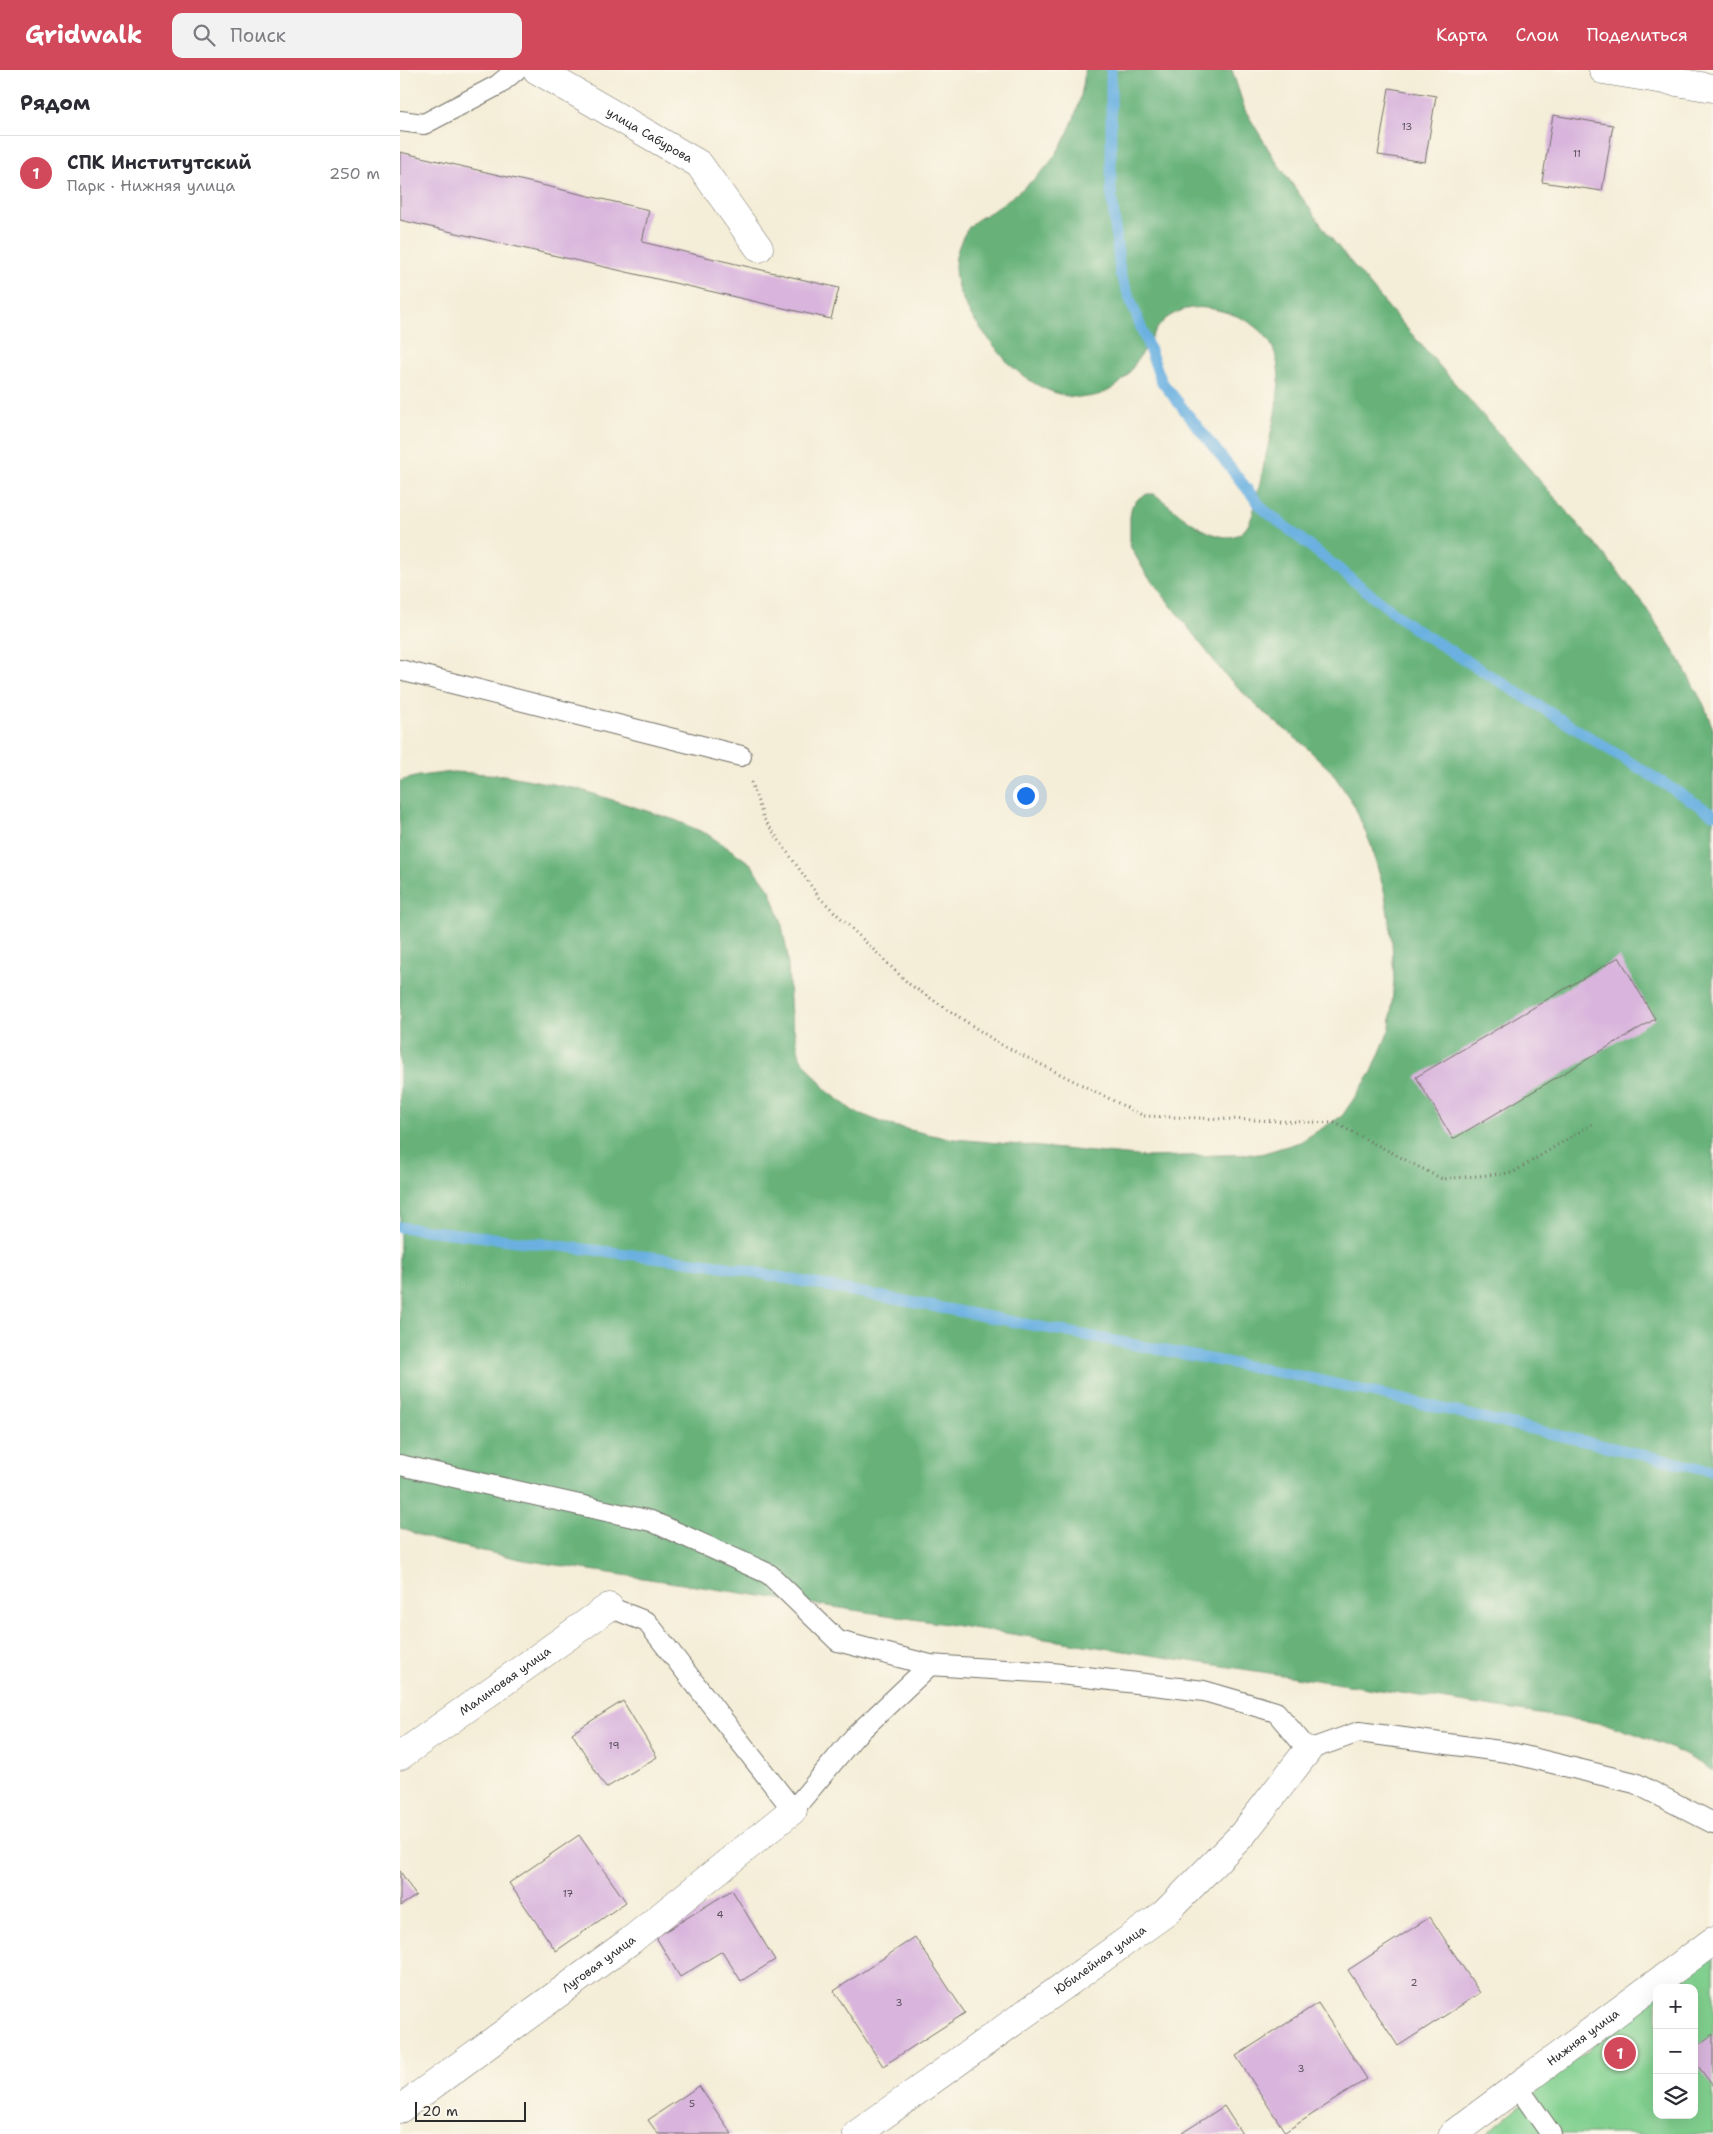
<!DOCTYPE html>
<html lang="ru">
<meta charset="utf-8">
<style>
body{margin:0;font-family:"Shantell Sans",sans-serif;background:#f2f2f3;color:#2b2b33}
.controls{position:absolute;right:15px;bottom:15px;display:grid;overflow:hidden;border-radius:10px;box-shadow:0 5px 20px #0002}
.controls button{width:45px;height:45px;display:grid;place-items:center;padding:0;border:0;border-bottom:1px solid #e1e1e2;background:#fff;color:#2b2b33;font:25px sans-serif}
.scale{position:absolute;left:15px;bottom:12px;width:111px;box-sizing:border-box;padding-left:5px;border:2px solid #2b2b2b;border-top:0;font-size:14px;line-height:18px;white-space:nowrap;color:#2b2b2b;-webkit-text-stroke:4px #fbf7ec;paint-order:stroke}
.you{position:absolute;left:625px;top:725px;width:18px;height:18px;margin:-12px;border:4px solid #fff;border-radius:50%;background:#1a73e8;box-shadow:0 0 0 8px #1a73e833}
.badge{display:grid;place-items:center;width:32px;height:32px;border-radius:50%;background:#d1495b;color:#fff;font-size:16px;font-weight:700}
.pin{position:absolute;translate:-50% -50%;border:2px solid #fff;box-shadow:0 1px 5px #0006}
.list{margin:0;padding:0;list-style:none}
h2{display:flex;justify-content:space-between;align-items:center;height:65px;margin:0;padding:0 20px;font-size:21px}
h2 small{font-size:16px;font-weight:400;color:#7c7c81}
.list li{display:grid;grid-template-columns:32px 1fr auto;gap:15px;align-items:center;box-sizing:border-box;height:75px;padding:0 20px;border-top:1px solid #e1e1e2}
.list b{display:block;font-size:19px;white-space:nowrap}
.list p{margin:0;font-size:16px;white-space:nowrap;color:#7c7c81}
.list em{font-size:16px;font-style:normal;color:#7c7c81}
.icon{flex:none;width:28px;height:28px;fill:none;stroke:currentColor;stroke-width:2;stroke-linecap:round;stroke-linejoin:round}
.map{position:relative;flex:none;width:1313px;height:2064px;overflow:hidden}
header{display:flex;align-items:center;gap:30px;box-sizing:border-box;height:70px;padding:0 25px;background:#d1495b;color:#fff}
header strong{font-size:24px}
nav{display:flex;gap:28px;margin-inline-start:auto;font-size:18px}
.search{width:350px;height:45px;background:#f2f2f3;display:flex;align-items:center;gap:12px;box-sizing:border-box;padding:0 18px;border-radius:10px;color:#7c7c81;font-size:19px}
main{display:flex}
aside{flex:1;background:#fff}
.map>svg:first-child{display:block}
</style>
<header>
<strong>Gridwalk</strong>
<div class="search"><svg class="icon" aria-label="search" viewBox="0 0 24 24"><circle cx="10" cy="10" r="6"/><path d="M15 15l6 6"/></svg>Поиск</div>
<nav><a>Карта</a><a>Слои</a><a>Поделиться</a></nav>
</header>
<main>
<aside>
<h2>Рядом<small></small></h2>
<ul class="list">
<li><span class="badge">1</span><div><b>СПК Институтский</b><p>Парк · Нижняя улица</p></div><em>250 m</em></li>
</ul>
</aside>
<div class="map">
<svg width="1313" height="2064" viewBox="0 0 1313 2064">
<rect width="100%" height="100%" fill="#fbf7ec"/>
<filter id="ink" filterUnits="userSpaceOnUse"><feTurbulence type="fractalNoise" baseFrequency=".02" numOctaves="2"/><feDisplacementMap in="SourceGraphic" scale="10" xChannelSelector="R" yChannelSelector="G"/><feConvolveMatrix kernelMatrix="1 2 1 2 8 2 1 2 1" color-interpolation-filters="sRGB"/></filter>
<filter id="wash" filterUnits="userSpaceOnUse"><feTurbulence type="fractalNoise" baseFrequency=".0096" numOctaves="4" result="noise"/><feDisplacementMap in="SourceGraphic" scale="20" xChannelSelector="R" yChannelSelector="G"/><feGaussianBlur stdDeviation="1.12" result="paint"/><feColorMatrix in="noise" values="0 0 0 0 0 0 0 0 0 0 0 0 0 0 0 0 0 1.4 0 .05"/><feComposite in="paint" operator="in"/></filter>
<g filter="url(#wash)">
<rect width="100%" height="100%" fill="#f4edd7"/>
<path fill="#81d08f" stroke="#567e5d" d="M1313 1875V2064H1086L1257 1922V2045H1294V1918H1261Z"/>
<path fill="#68b27a" stroke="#4a6e52" d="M685 0H832L845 40 875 90 930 167 989 238 1203 483 1244 535 1279 589 1304 635 1313 659V1701C1278 1679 1245 1666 1205 1654L124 1490 33 1470 0 1458V711L19 706 53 702 105 705 178 719 275 750 307 764 334 782 351 794 370 820 381 851 387 882 391 946 400 987 426 1020 453 1041 489 1055 545 1068 747 1087 861 1084 900 1072 942 1046 972 1002 990 958 994 909 992 872 985 824 971 775 954 735 932 702 904 675 861 640 825 605 745 502 730 476V447L732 436 739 428 747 424H754C775 438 822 487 846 458 849 455 851 448 853 444 859 418 864 393 870 368 881 316 893 263 828 243 805 236 788 234 767 248 755 256 737 294 725 308 688 348 627 319 599 282 579 256 555 231 555 196 555 183 563 162 573 153 578 149 585 145 591 142 609 129 634 112 648 95 669 68 682 34 685 0Z"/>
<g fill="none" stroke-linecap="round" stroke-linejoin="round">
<path stroke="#6ab1e1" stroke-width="11" d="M711 0V118L720 203 762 312 863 439 1012 557 1313 744
M0 1157 311 1194 914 1309 1313 1401"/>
</g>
<g id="blocks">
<path fill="#d9b5dd" d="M989 18 1036 26 1025 92 978 85Z
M1153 45 1213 55 1202 121 1142 112Z
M0 82 249 140 242 172 439 218 431 249 0 150Z
M1219 887 1255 949 1053 1069 1016 1007Z
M223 1631 257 1687 206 1718 172 1663Z
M179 1765 226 1832 156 1881 109 1813Z
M0 1801 16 1826 0 1836Z
M332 1820 375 1890 341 1911 322 1881 280 1907 256 1867Z
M1030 1847 1080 1923 998 1976 948 1900Z
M515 1867 565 1943 483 1996 434 1921Z
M918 1933 967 2009 885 2062 836 1986Z
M1313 1964V2016L1294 1991V1978Z
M299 2016 332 2064H258L248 2050Z
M824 2036 842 2064H783L782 2063Z"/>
</g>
</g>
<g filter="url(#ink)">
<use href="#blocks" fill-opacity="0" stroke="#716f67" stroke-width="1"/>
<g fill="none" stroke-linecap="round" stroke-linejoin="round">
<g stroke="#716f67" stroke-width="22">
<path id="lane" d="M0 51 24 54 98 15 116 0
M0 600 341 686
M0 1395 251 1451 369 1504 438 1571 530 1595 652 1603 804 1621 876 1642 908 1680 959 1662 1107 1682 1235 1713 1313 1753
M209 1537 247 1552 393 1740 455 1666 530 1595
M1118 2017 1151 2064"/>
</g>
<g stroke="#716f67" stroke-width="29">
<g id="street">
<path id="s1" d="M137 0 299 94 359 178"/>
<path d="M1203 0 1313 18"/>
<path id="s2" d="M0 1686 209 1537"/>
<path id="s3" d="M0 2039 230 1871 393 1740"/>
<path id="s4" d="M457 2064 764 1844 842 1765 908 1680"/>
<path id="s5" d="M1053 2064 1313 1871"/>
</g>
</g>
<path stroke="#716f67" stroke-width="3" stroke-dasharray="1 4" stroke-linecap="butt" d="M351 712 364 749 419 827 509 914 600 974 744 1046 935 1053 1042 1109 1112 1103 1192 1054"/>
<use href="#lane" stroke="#fff" stroke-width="20"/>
<use href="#street" stroke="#fff" stroke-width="28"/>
</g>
</g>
<g text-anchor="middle" stroke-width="5" stroke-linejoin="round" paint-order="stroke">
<g font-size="10" fill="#564e58">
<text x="1007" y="60">13</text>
<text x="1177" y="87">11</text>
<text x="214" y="1679">19</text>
<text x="168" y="1827">17</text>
<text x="320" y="1848">4</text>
<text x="1014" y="1916">2</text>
<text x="499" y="1936">3</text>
<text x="901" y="2002">3</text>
<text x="292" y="2037">5</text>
</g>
<g font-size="12" fill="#2b2b2b" stroke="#fbf7ec">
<text dy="4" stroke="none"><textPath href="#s1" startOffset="130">улица Сабурова</textPath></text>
<text dy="4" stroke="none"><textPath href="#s2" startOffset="129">Малиновая улица</textPath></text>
<text dy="4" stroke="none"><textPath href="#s4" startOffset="299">Юбилейная улица</textPath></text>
<text dy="4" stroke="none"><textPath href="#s3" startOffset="246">Луговая улица</textPath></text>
<text dy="4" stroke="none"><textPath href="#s5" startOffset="162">Нижняя улица</textPath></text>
</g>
</g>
</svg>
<div class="controls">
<button>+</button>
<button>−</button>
<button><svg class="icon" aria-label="layers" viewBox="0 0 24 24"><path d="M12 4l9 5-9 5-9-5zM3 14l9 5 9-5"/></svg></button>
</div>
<div class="scale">20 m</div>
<div class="you"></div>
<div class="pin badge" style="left:1220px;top:1983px">1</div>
</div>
</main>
